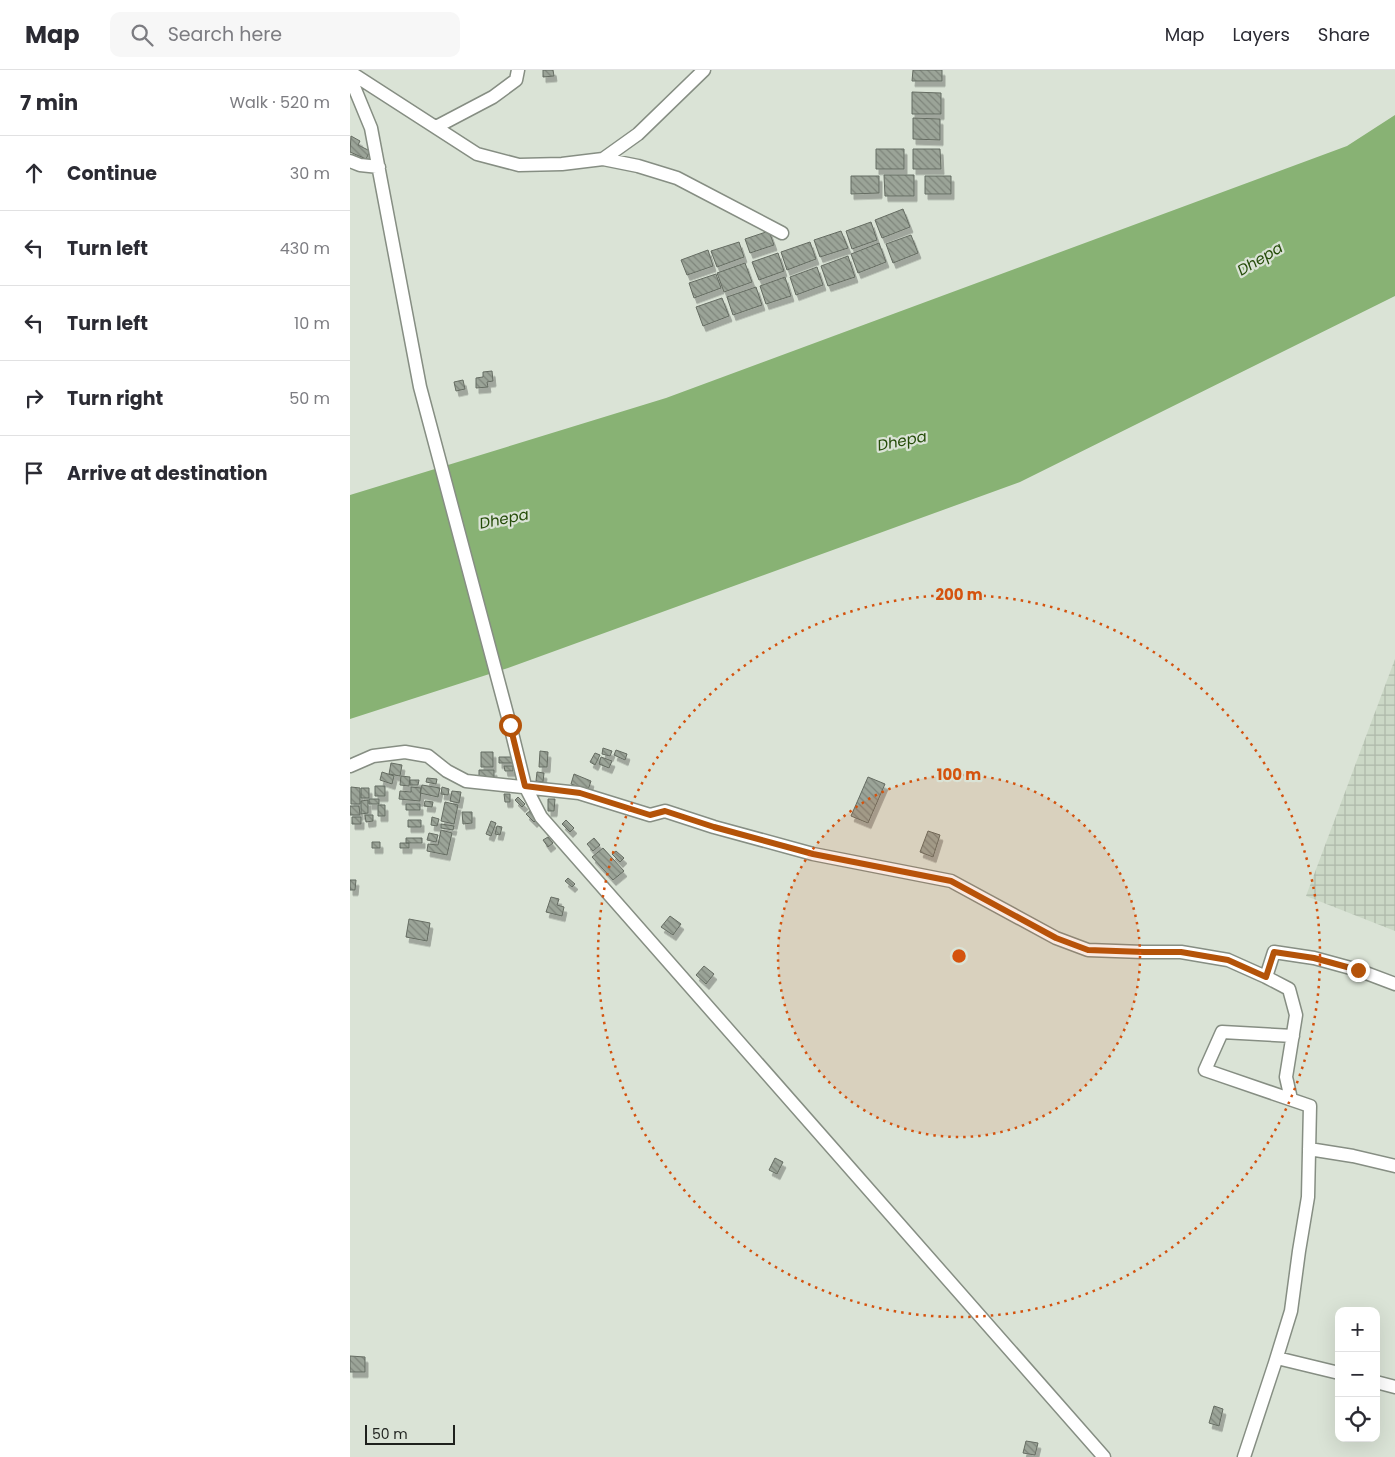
<!DOCTYPE html>
<meta charset="utf-8">
<style>
body{margin:0;font-family:Poppins,sans-serif;background:#f7f7f7;color:#2b2b33}
.controls{position:absolute;right:15px;bottom:15px;display:grid;overflow:hidden;border-radius:10px;box-shadow:0 5px 20px #0002}
.controls button{width:45px;height:45px;display:grid;place-items:center;padding:0;border:0;border-bottom:1px solid #e1e1e2;background:#fff;color:#2b2b33;font:25px sans-serif}
.scale{position:absolute;left:15px;bottom:12px;width:90px;box-sizing:border-box;padding-left:5px;border:2px solid #1e211d;border-top:0;font-size:14px;line-height:18px;white-space:nowrap;color:#1e211d;-webkit-text-stroke:4px #dae3d6;paint-order:stroke}
.stop{position:absolute;width:15px;height:15px;margin:-11px;border:4px solid #b45309;border-radius:50%;background:#fff}
.stop.end{background:#b45309;border-color:#fff;box-shadow:0 1px 5px #0008}
.list{margin:0;padding:0;list-style:none}
h2{display:flex;justify-content:space-between;align-items:center;height:65px;margin:0;padding:0 20px;font-size:21px}
h2 small{font-size:16px;font-weight:400;color:#7c7c81}
.list li{display:grid;grid-template-columns:32px 1fr auto;gap:15px;align-items:center;box-sizing:border-box;height:75px;padding:0 20px;border-top:1px solid #e1e1e2}
.list b{display:block;font-size:19px;white-space:nowrap}
.list em{font-size:16px;font-style:normal;color:#7c7c81}
.icon{flex:none;width:28px;height:28px;fill:none;stroke:currentColor;stroke-width:2;stroke-linecap:round;stroke-linejoin:round}
.map{position:relative;flex:none;width:1045px;height:1387px;overflow:hidden}
header{display:flex;align-items:center;gap:30px;box-sizing:border-box;height:70px;padding:0 25px;background:#fff;border-bottom:1px solid #e1e1e2}
header strong{font-size:24px}
nav{display:flex;gap:28px;margin-inline-start:auto;font-size:18px}
.search{width:350px;height:45px;background:#f7f7f7;display:flex;align-items:center;gap:12px;box-sizing:border-box;padding:0 18px;border-radius:10px;color:#7c7c81;font-size:19px}
main{display:flex}
aside{flex:1;background:#fff}
.map>svg:first-child{display:block}
</style>
<header>
<strong>Map</strong>
<div class="search"><svg class="icon" aria-label="search" viewBox="0 0 24 24"><circle cx="10" cy="10" r="6"/><path d="M15 15l6 6"/></svg>Search here</div>
<nav><a>Map</a><a>Layers</a><a>Share</a></nav>
</header>
<main>
<aside>
<h2>7 min<small>Walk · 520 m</small></h2>
<ul class="list">
<li><svg class="icon" aria-label="ahead" viewBox="0 0 24 24"><path d="M12 20V5M6 11l6-6 6 6"/></svg><div><b>Continue</b></div><em>30 m</em></li>
<li><svg class="icon" aria-label="left" viewBox="0 0 24 24"><path d="M17 20v-9H6M10 6l-5 5 5 5"/></svg><div><b>Turn left</b></div><em>430 m</em></li>
<li><svg class="icon" aria-label="left" viewBox="0 0 24 24"><path d="M17 20v-9H6M10 6l-5 5 5 5"/></svg><div><b>Turn left</b></div><em>10 m</em></li>
<li><svg class="icon" aria-label="right" viewBox="0 0 24 24"><path d="M7 20v-9h11M14 6l5 5-5 5"/></svg><div><b>Turn right</b></div><em>50 m</em></li>
<li><svg class="icon" aria-label="arrive" viewBox="0 0 24 24"><path d="M6 21V4h12l-3 4 3 4H6"/></svg><div><b>Arrive at destination</b></div></li>
</ul>
</aside>
<div class="map">
<svg width="1045" height="1387" viewBox="0 0 1045 1387">
<defs>
<pattern id="industrial-grid" width="8" height="8" patternUnits="userSpaceOnUse" patternTransform="scale(1.25)"><rect width="8" height="8" fill="#cbd8c6"/><path d="M0 4h8M4 0v8" fill="none" stroke="#aeb9aa"/></pattern>
<pattern id="building-back-hatch" width="6" height="6" patternUnits="userSpaceOnUse" patternTransform="scale(1.25)"><rect width="6" height="6" fill="#9ba498"/><path d="M-1 5l2 2M0 0l6 6M5-1l2 2" fill="none" stroke="#7e857b"/></pattern>
<filter id="shadow"><feDropShadow dx="3" dy="5.5" stdDeviation="0" flood-color="#0004"/></filter>
</defs>
<rect width="100%" height="100%" fill="#dae3d6"/>
<path fill="url(#industrial-grid)" d="M1045 589V861L956 826Z"/>
<path fill="#88b274" d="M1045 45V226L670 412 158 598 0 649V425L316 328 997 76Z"/>
<path fill="url(#building-back-hatch)" stroke="#656c62" filter="url(#shadow)" d="M193 0H203L204 6 193 7Z
M563 0H592V11H562Z
M562 22 591 23V44H562Z
M563 48 590 49V70L563 69Z
M1 66 10 71 8 75 20 81 16 89 0 82Z
M526 79H554V99H526Z
M563 79H590L591 99H563Z
M534 105H564V126H535Z
M501 106H529V123L501 124Z
M575 106H601V124H575Z
M553 139 560 157 532 168 525 150Z
M521 152 527 170 502 179 496 161Z
M419 161 424 175 400 183 395 169Z
M491 161 498 178 470 187 464 170Z
M561 165 568 183 543 193 536 174Z
M389 172 394 187 367 197 361 181Z
M460 172 466 189 437 200 431 182Z
M529 173 536 192 508 203 501 184Z
M358 180 363 196 337 205 331 190Z
M428 183 434 201 409 210 402 192Z
M498 186 505 207 478 216 471 196Z
M395 193 402 212 374 222 367 203Z
M467 197 473 215 446 225 440 207Z
M366 204 371 218 344 228 339 213Z
M435 207 441 226 416 234 410 216Z
M406 217 412 235 383 245 377 227Z
M372 228 379 246 353 256 346 237Z
M142 301 143 311 137 312 138 317 126 318V308L133 307V302Z
M113 310 115 319 106 321 104 312Z
M253 678 262 681 260 686 252 684Z
M266 680 277 684 275 690 264 685Z
M190 681 198 682 197 697H189Z
M131 682H143V697H131Z
M245 683 250 685 245 695 240 692Z
M149 687H163V693H149Z
M251 687 262 691 259 698 249 694Z
M41 693 52 695 50 706 39 704Z
M154 696H163V701H155Z
M129 700H144V710L129 709Z
M32 702 44 706 42 714 30 710Z
M187 702 194 703 193 712 186 711Z
M224 704 241 711 238 720 221 714Z
M51 706 60 707 59 716 50 715Z
M518 707 535 714 518 753 501 746Z
M77 708 87 709 86 714 76 712Z
M60 710H69L68 715H60Z
M72 715 90 718 88 727 70 723Z
M25 716H35V726H25Z
M1 717 10 718V734H1Z
M61 717 71 718 70 731 49 729 50 721 61 722Z
M92 717 99 719 98 725 91 724Z
M11 718H19V728H11Z
M102 721 111 722 109 733 100 731Z
M154 724H160V732H155Z
M168 727 175 734 172 737 165 730Z
M19 729H29V734H19Z
M198 729H205L204 741H198Z
M18 730V743L11 744V731Z
M75 731 83 732 82 737 74 736Z
M95 732 108 735 104 754 91 751Z
M56 734H70V740H56Z
M28 735H35V746H28Z
M0 736H9L10 745H0Z
M180 741 187 749 184 752 176 744Z
M112 742H122V753L113 754Z
M15 745H23V751L16 752Z
M2 747H11V754H2Z
M82 747 89 749 87 756 81 755Z
M58 750H71V757H58Z
M216 750 224 758 220 762 212 754Z
M141 751 146 753 141 766 136 764Z
M91 754 104 756 103 760 91 758Z
M147 756 152 757 150 765 145 764Z
M91 760 102 763 97 785 77 781 78 774 88 775Z
M578 761 590 765 583 787 570 782Z
M79 763 88 765 86 772 77 770Z
M198 767 203 773 198 777 193 770Z
M56 768H72V773H56Z
M244 768 250 775 243 781 237 774Z
M22 772H30V778H22Z
M50 773H59V778H50Z
M253 778 274 801 263 810 242 787Z
M266 781 274 788 270 792 262 784Z
M218 808 225 814 222 817 215 811Z
M0 810H6L5 820H0Z
M201 827 209 829 207 835 214 837 212 846 196 842Z
M320 846 331 854 323 865 311 857Z
M59 849 80 853 77 871 56 867Z
M354 896 364 904 356 914 346 905Z
M425 1088 433 1092 427 1104 419 1100Z
M0 1286 15 1287V1302H0Z
M864 1336 873 1339 869 1356 859 1353Z
M676 1371 688 1373 685 1385 673 1383Z"/>
<g fill="none" stroke-linecap="round" stroke-linejoin="round">
<g stroke="#868e83" stroke-width="15">
<path id="minor" d="M0 2 127 84 169 95 212 94 253 89 288 64 354 0
M0 7 21 58 70 317 160 655 175 716 191 747 754 1387
M86 57 143 27 166 10 168 0
M253 89 288 96 327 108 432 163
M0 91 10 95 29 97
M0 696 23 686 55 682 78 686 97 701 116 711 229 723 300 745 315 741 364 757 463 784 601 811 706 868 738 880 793 882H831L878 890 916 907
M941 1029 936 1007 946 945 939 919 916 907 924 882 964 888 1008 900 1045 914
M959 1079 1003 1086 1045 1096
M927 1288 989 1303
M1026 1312 1045 1317
M894 1387 925 1293 941 1241 949 1181 958 1127 960 1036 855 1000 872 962 943 966"/>
</g>
<use href="#minor" stroke="#fff" stroke-width="12"/>
</g>
<g fill="none" stroke-linecap="round" stroke-linejoin="round">
<path stroke="#b45309" stroke-width="6" d="M160 655 175 716 230 723 300 745 315 741 364 757 463 784 601 811 706 868 738 880 794 882H831L878 890 916 907 924 882 964 888 1008 900"/>
</g>
<circle cx="609" cy="886" r="181" fill="#d4530e" fill-opacity=".12"/>
<g fill="none" stroke="#d4530e" stroke-width="2.5" stroke-dasharray="2.5 5">
<circle cx="609" cy="886" r="181"/>
<circle cx="609" cy="886" r="361"/>
</g>
<g text-anchor="middle" stroke-width="4.5" stroke-linejoin="round" paint-order="stroke">
<g font-size="15" font-style="italic" fill="#254c09" stroke="#dae3d6">
<text transform="translate(910 189) rotate(-31)" y="5">Dhepa</text>
<text transform="translate(552 371) rotate(-11)" y="5">Dhepa</text>
<text transform="translate(154 449) rotate(-11)" y="5">Dhepa</text>
</g>
</g>
<circle cx="609" cy="886" r="8" fill="#d4530e" stroke="#dae3d6" stroke-width="2.5"/>
<g font-size="15" text-anchor="middle" font-weight="bold" fill="#d4530e" stroke="#dae3d6" stroke-width="4.5" stroke-linejoin="round" paint-order="stroke">
<text x="609" y="530">200 m</text>
<text x="609" y="710">100 m</text>
</g>
</svg>
<div class="controls">
<button>+</button>
<button>−</button>
<button><svg class="icon" aria-label="locate" viewBox="0 0 24 24"><circle cx="12" cy="12" r="6"/><path d="M12 2v4M12 18v4M2 12h4M18 12h4"/></svg></button>
</div>
<div class="scale">50 m</div>
<div class="stop" style="left:160px;top:655px"></div>
<div class="stop end" style="left:1008px;top:900px"></div>
</div>
</main>
